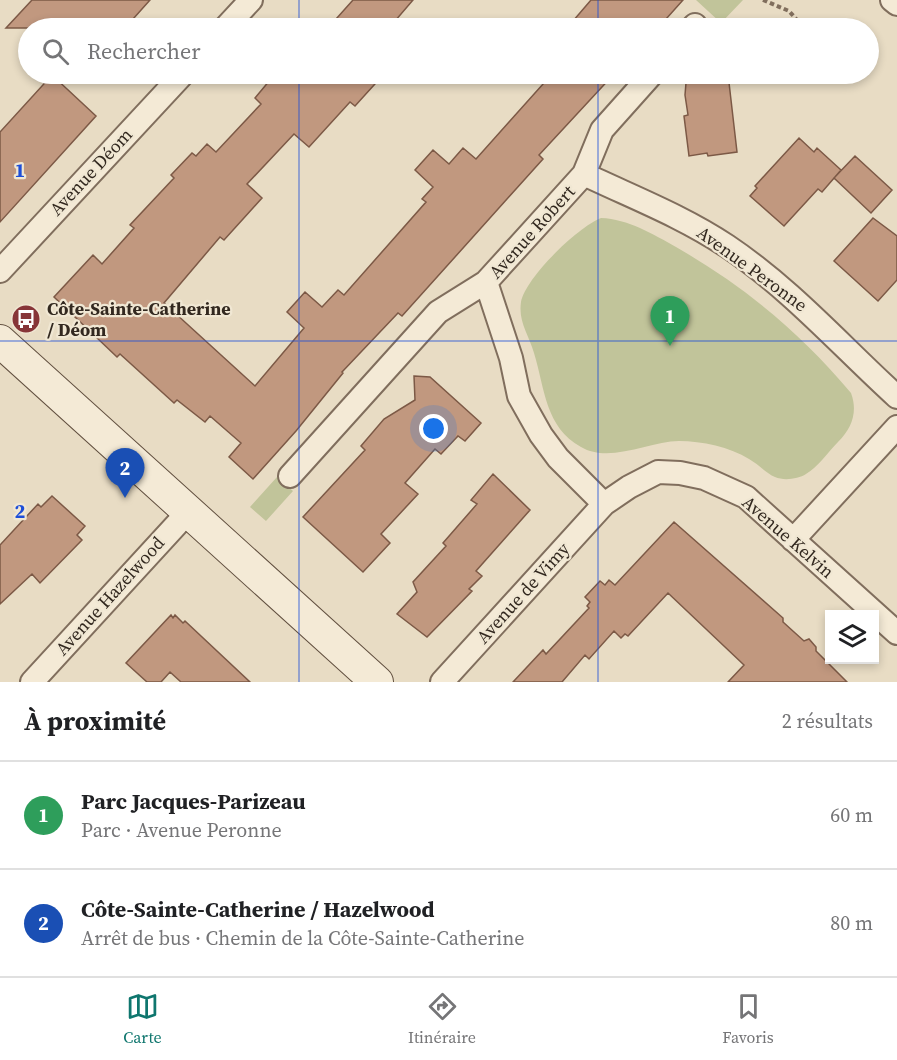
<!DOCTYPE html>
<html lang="fr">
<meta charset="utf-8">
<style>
body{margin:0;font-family:"Source Serif 4",serif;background:#f2f2f2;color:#202124}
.controls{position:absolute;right:18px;bottom:18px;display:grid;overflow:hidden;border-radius:0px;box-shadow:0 3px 9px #0003}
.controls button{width:54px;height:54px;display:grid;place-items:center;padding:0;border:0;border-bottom:2px solid #e0e0e0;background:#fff;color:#202124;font:30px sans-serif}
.you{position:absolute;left:434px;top:429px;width:21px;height:21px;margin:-15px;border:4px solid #fff;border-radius:50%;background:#1a73e8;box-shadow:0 0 0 9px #1a73e833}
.badge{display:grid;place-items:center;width:39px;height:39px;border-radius:50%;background:#0f766e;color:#fff;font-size:20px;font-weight:700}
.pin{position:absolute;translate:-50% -50px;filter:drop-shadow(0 2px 3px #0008)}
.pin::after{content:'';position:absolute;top:32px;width:21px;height:18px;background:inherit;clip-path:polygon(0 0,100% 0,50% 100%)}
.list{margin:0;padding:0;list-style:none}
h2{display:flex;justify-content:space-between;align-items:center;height:78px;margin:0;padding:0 24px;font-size:26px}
h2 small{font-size:20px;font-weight:400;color:#757577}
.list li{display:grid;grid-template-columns:39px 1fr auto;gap:18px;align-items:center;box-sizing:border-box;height:108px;padding:0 24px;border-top:2px solid #e0e0e0}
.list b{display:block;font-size:22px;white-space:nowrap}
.list p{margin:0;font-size:20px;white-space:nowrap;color:#757577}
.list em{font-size:20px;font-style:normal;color:#757577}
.icon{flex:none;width:33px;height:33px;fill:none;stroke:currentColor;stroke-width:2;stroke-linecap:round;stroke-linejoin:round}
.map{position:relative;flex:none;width:897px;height:682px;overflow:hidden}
.search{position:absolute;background:#fff;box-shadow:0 3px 9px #0003;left:18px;right:18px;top:18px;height:66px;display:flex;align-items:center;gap:15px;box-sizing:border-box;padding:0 21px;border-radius:33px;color:#757577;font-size:22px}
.sheet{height:294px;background:#fff}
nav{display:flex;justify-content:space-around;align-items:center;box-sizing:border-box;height:84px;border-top:2px solid #e0e0e0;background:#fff;font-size:16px;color:#757577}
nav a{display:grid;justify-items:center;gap:3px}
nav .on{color:#0f766e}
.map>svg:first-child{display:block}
</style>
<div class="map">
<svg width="897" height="682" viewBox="0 0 897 682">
<rect width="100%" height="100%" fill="#e8dcc4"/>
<path fill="#c1c49a" d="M696 0H743L721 23Z
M601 218C628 219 653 234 676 247 744 286 801 333 851 393 858 412 852 428 838 442 828 452 818 467 806 474 798 479 784 481 775 477 766 473 758 464 749 459 730 447 702 441 679 441 649 441 610 464 581 447 545 427 545 389 534 353 529 335 518 322 521 302 526 277 578 227 601 218Z
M277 477 293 491 266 521 250 507Z"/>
<path fill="#c1987f" stroke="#7c5946" stroke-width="1.5" d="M32 0H150L125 28H6Z
M353 0H413L389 28H328Z
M591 0H683L658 28H567Z
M275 74H384L355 106 350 102 309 147 294 134 247 184 262 198 224 240 220 237 164 303 255 386 304 328 287 312 305 292 322 307 338 290 344 295 426 202 422 199 433 187 415 170 433 150 449 164 463 148 476 159 552 74H614L539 155 543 159 402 316 398 313 342 372 343 373 296 431 253 479 229 457 241 443 210 416 205 422 177 400 174 403 120 354 117 357 54 297 93 255 102 264 134 228 130 225 174 178 171 175 192 153 196 156 207 144 216 152 261 104 255 98Z
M693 74H728L737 152 708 156 707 153 689 156 684 116 688 115 685 95 686 83 694 82Z
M52 75 96 116 0 222V132Z
M799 138 814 152 817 148 841 170 822 192 818 189 784 226 750 196 757 188 755 186Z
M855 156 892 190 871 213 834 178Z
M873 218 897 236V280L878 301 834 261Z
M414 376 430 377 481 423 465 441 458 436 441 454 435 449 405 483 418 494 381 534 390 543 363 572 303 517 365 450 361 446 384 419 415 400Z
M493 474 530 510 476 571 482 576 469 589 472 591 427 637 397 614 417 592 413 582 446 546 443 543 477 504 471 500Z
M52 496 85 526 77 535 82 540 40 583 32 574 0 604V545L38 504 41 507Z
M674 522 783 618V622L794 632 804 641 809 639 816 647V651L847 682H728L744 665 668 593 628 636 625 634 621 638 614 631 589 659 585 655 562 682H513L543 650 546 654 589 608 587 606 590 602 585 597 600 581 605 585 609 580 615 585Z
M171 615 173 618 175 615 183 623 185 621 250 682H181L170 672 161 682H147L126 663Z"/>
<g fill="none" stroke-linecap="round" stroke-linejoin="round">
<g stroke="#806e5d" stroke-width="26">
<path id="minor" d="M892 0 897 4
M225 28 251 0
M692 28 695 25
M584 174C632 197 682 216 727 246 791 289 840 345 897 397
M0 271 183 74
M486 282 511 358 519 396 541 435 558 458 604 504
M290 476 438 312 486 282 584 174 602 130 652 74
M793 540 897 427
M32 682 189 511
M442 682 604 504 629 487 658 472 680 473 704 478 746 497 897 633"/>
</g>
<g stroke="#625040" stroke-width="34">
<path id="secondary" d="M0 341 377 682"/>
</g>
<path stroke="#806e5d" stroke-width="4" stroke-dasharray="4.5 3" stroke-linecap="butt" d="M763 0 789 11 797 20"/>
<use href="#minor" stroke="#f4ead6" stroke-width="22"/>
<use href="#secondary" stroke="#f4ead6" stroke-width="32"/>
</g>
<path fill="none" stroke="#1d4ed8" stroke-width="1.5" stroke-opacity="0.55" d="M299 0V28M598 0V28M299 74V682M598 74V682M0 341H897"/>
<defs>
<g id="bus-disc" transform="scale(1.5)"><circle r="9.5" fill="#873538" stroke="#f0e7d3"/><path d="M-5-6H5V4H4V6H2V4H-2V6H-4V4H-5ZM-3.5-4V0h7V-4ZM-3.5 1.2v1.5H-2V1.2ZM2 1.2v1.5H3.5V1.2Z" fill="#fff"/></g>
</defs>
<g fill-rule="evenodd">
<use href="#bus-disc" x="26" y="319"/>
</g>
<g text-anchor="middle" stroke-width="4.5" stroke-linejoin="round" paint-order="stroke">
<g font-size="18" fill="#32281f" stroke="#f0e7d3">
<text transform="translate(91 172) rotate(-47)" y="6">Avenue Déom</text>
<text transform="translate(532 232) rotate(-48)" y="6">Avenue Robert</text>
<text transform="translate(752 269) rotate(36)" y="6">Avenue Peronne</text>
<text transform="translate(788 537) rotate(41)" y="6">Avenue Kelvin</text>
<text transform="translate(523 593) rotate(-48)" y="6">Avenue de Vimy</text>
<text transform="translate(110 596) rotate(-48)" y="6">Avenue Hazelwood</text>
</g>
<g font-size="18" font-weight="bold" fill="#32281f" stroke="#f0e7d3" text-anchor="start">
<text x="47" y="315">Côte-Sainte-Catherine<tspan x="47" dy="21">/ Déom</tspan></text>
</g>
</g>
<g font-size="20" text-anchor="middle" font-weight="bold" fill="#1d4ed8" stroke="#f0e7d3" stroke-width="4.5" stroke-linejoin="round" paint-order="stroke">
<text x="20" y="177">1</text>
<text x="20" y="518">2</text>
</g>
</svg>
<div class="controls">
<button><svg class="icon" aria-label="layers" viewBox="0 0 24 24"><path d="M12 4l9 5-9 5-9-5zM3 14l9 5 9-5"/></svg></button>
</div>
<div class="you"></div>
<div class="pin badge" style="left:670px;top:346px;background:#2e9e5b">1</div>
<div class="pin badge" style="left:125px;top:498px;background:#1a4fb4">2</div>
<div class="search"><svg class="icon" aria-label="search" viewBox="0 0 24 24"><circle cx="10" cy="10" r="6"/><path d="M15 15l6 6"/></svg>Rechercher</div>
</div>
<section class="sheet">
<h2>À proximité<small>2 résultats</small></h2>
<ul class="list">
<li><span class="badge" style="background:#2e9e5b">1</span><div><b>Parc Jacques-Parizeau</b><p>Parc · Avenue Peronne</p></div><em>60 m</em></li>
<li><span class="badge" style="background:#1a4fb4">2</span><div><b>Côte-Sainte-Catherine / Hazelwood</b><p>Arrêt de bus · Chemin de la Côte-Sainte-Catherine</p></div><em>80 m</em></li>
</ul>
</section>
<nav>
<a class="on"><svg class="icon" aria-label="map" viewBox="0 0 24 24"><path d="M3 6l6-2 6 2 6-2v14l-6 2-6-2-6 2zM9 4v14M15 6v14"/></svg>Carte</a>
<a><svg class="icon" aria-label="directions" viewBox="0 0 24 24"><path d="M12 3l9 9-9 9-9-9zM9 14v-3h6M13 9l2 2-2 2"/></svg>Itinéraire</a>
<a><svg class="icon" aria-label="saved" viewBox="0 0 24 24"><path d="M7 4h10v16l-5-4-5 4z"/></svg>Favoris</a>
</nav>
